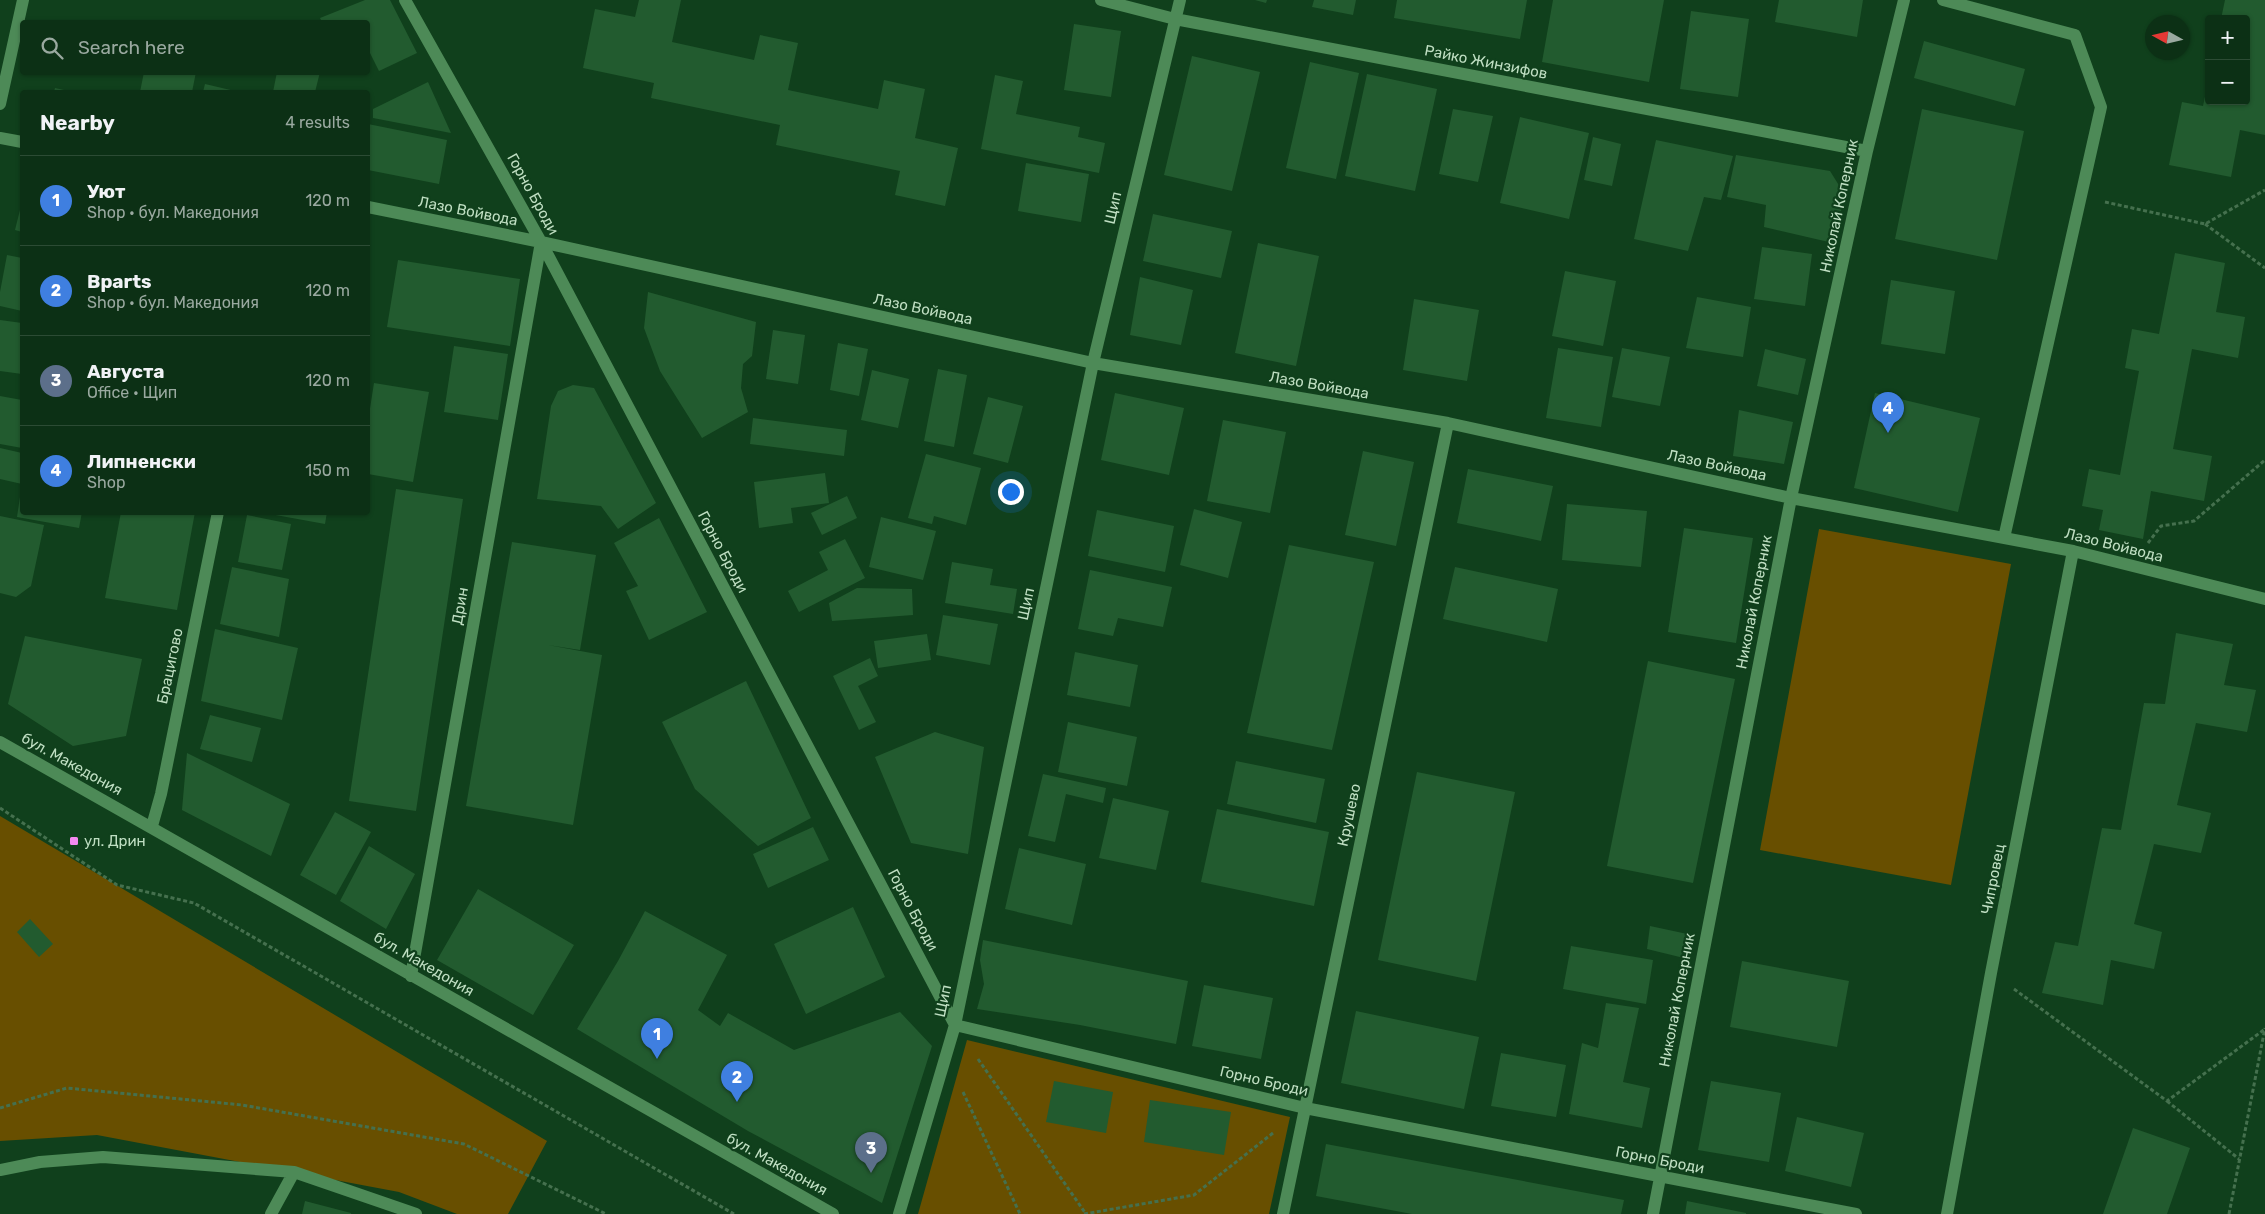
<!DOCTYPE html>
<meta charset="utf-8">
<style>
body{margin:0;font-family:Rubik,sans-serif;background:#15381e;color:#f1f3f6}
.controls{position:absolute;right:15px;top:15px;display:grid;overflow:hidden;border-radius:5px;box-shadow:0 1px 4px #0004}
.controls button{width:45px;height:45px;display:grid;place-items:center;padding:0;border:0;border-bottom:1px solid #2c4b34;background:#0c3015;color:#f1f3f6;font:25px sans-serif}
.compass{position:absolute;left:2145px;top:15px;width:45px;height:45px;border-radius:50%;background:#0c3015;box-shadow:0 1px 4px #0004;rotate:278deg}
.you{position:absolute;left:1010px;top:491px;width:18px;height:18px;margin:-12px;border:4px solid #fff;border-radius:50%;background:#1a73e8;box-shadow:0 0 0 8px #1a73e833}
.badge{display:grid;place-items:center;width:32px;height:32px;border-radius:50%;background:#f489f0;color:#fff;font-size:16px;font-weight:700}
.pin{position:absolute;translate:-50% -41px;filter:drop-shadow(0 1px 2px #0008)}
.pin::after{content:'';position:absolute;top:26px;width:18px;height:15px;background:inherit;clip-path:polygon(0 0,100% 0,50% 100%)}
.list{margin:0;padding:0;list-style:none}
h2{display:flex;justify-content:space-between;align-items:center;height:65px;margin:0;padding:0 20px;font-size:21px}
h2 small{font-size:16px;font-weight:400;color:#9aa9a0}
.list li{display:grid;grid-template-columns:32px 1fr auto;gap:15px;align-items:center;box-sizing:border-box;height:90px;padding:0 20px;border-top:1px solid #2c4b34}
.list b{display:block;font-size:19px;white-space:nowrap}
.list p{margin:0;font-size:16px;white-space:nowrap;color:#9aa9a0}
.list em{font-size:16px;font-style:normal;color:#9aa9a0}
.icon{flex:none;width:28px;height:28px;fill:none;stroke:currentColor;stroke-width:2;stroke-linecap:round;stroke-linejoin:round}
.map{position:relative;flex:none;width:2265px;height:1214px;overflow:hidden}
.search{position:absolute;background:#0c3015;box-shadow:0 1px 4px #0004;left:20px;top:20px;width:350px;height:55px;display:flex;align-items:center;gap:12px;box-sizing:border-box;padding:0 18px;border-radius:5px;color:#9aa9a0;font-size:19px}
.panel{position:absolute;background:#0c3015;box-shadow:0 1px 4px #0004;left:20px;top:90px;width:350px;height:425px;border-radius:5px}
.map>svg:first-child{display:block}
</style>
<div class="map">
<svg width="2265" height="1214" viewBox="0 0 2265 1214">
<rect width="100%" height="100%" fill="#10401c"/>
<path fill="#684f00" d="M1819 529 2011 564 1951 885 1760 850Z
M0 816 547 1141 508 1214H457L399 1192 97 1135 0 1141Z
M967 1040 1290 1117 1269 1214H918Z"/>
<path fill="#225b2f" d="M365 0H390L417 53 379 71 368 49V22H322L320 18Z
M639 0H681L672 42 754 60 760 35 798 43 788 90 878 109 884 80 925 89 915 138 958 148 945 206 895 195 900 171 776 145 780 125 651 98 654 83 583 68 595 9 635 17Z
M1255 0H1267L1266 3Z
M1314 0H1356L1353 15 1312 7Z
M1397 0H1527L1520 39 1394 18Z
M1553 0H1664L1649 82 1542 62Z
M1779 0H1863L1857 37 1775 22Z
M2225 0H2265V135L2240 130 2231 177 2169 165 2182 102 2203 106 2208 82 2209 101H2246V19H2221Z
M1691 11 1749 19 1738 97 1680 89Z
M1074 24 1121 31 1111 97 1064 90Z
M1924 41 2025 69 2015 106 1914 78Z
M1192 56 1260 72 1232 191 1164 175Z
M1310 62 1359 73 1336 179 1286 168Z
M144 72H196L192 92H140Z
M277 72H320L315 92H273Z
M1367 74 1437 89 1415 191 1345 176Z
M995 75 1023 81 1016 114 1080 127 1078 137 1105 143 1099 173 981 149Z
M428 82 451 133 373 118V109Z
M205 84 239 92H203Z
M55 88 73 92H54Z
M1453 109 1493 116 1478 182 1439 174Z
M1922 109 2024 131 1997 260 1895 239Z
M1520 117 1589 133 1569 219 1500 203Z
M368 124 447 140 439 184 368 170Z
M1593 137 1621 144 1612 186 1584 180Z
M1656 140 1733 156 1721 200 1704 197 1688 251 1634 239Z
M1736 155 1830 171 1845 195 1833 243 1764 227 1766 205 1727 197Z
M1026 163 1089 174 1081 222 1018 211Z
M22 202V232L15 230Z
M1153 214 1232 231 1221 278 1143 261Z
M1258 243 1319 256 1296 366 1235 353Z
M1762 247 1812 254 1805 306 1754 299Z
M2175 253 2225 263 2216 312 2245 317 2238 358 2192 349 2173 449 2212 456 2204 501 2151 491 2143 539 2099 530 2103 510 2082 506 2089 469 2120 475 2139 371 2125 368 2132 329 2159 334Z
M7 255 22 258V311L0 306V292Z
M398 260 520 279 510 346 387 327Z
M1565 271 1616 281 1603 346 1552 336Z
M1140 277 1193 290 1181 345 1130 335Z
M1891 280 1955 291 1945 354 1881 344Z
M648 292 756 322 752 356 743 364 741 388 748 412 702 438 660 371 644 328Z
M1697 297 1751 307 1743 357 1686 348Z
M1414 299 1479 310 1467 381 1403 370Z
M0 320 22 323V374L0 371Z
M773 330 805 335 798 384 766 379Z
M838 343 868 349 859 396 830 390Z
M454 346 508 354 498 420 444 412Z
M1558 348 1613 357 1601 427 1546 418Z
M1622 348 1670 357 1660 406 1612 397Z
M1765 349 1806 359 1798 395 1757 386Z
M938 369 967 375 954 447 924 441Z
M872 370 909 379 898 428 861 420Z
M374 383 429 392 413 482 368 474V421Z
M573 385 594 388 656 503 618 529 601 506 537 499 551 406 558 391Z
M1115 393 1184 408 1169 475 1101 460Z
M1875 393 1980 418 1958 512 1854 488Z
M0 396 22 400V448L0 444Z
M988 397 1023 406 1008 463 973 454Z
M1739 410 1793 422 1784 464 1733 456Z
M753 418 847 430 844 456 750 444Z
M1223 420 1286 432 1270 513 1207 501Z
M0 448 22 453V484L0 479Z
M1363 451 1414 462 1396 546 1345 535Z
M926 454 981 468 966 525 934 516 932 524 908 518Z
M1468 469 1553 486 1541 541 1457 523Z
M825 473 829 503 791 508 793 523 759 528 754 482Z
M396 489 463 499 416 811 349 801Z
M21 490 22 512H82L79 528 17 517Z
M847 496 857 518 822 535 811 513Z
M1567 504 1647 511 1641 567 1562 560Z
M1194 509 1242 522 1228 578 1180 565Z
M1097 510 1174 526 1165 572 1088 556Z
M121 512H195L177 610 105 598Z
M259 512H327L325 524Z
M247 515 291 524 282 570 238 562Z
M0 516 44 525 31 586 16 597 0 593Z
M881 517 936 531 923 580 869 567Z
M659 518 707 612 649 640 626 591 638 586 614 543Z
M1684 528 1753 538 1736 643 1668 632Z
M845 539 865 578 799 612 788 591 828 570 819 552Z
M512 542 596 555 580 650 548 645 602 655 573 825 466 806Z
M1289 545 1374 562 1332 750 1247 733Z
M952 562 993 569 990 585 1017 589 1013 614 945 603Z
M232 567 289 579 279 637 220 624Z
M1455 567 1558 589 1547 642 1443 619Z
M1090 570 1172 587 1163 627 1118 618 1113 636 1078 629Z
M857 588 912 589 913 615 832 621 829 603Z
M943 615 998 624 990 665 936 655Z
M215 629 298 648 282 720 201 701Z
M2176 633 2233 644 2224 685 2256 690 2247 732 2196 723 2177 805 2211 813 2201 853 2154 844 2134 924 2162 932 2154 969 2111 960 2103 1005 2042 993 2055 942 2078 946 2102 828 2121 830 2144 703 2165 704Z
M927 634 931 660 878 668 874 641Z
M25 636 142 659 126 736 73 746 8 704Z
M1075 652 1138 665 1130 707 1067 695Z
M870 658 878 676 858 686 876 722 859 730 833 676Z
M1648 661 1735 679 1693 883 1607 866Z
M746 681 811 818 758 846 695 789 662 722Z
M210 715 261 728 252 762 200 749Z
M1068 722 1137 737 1127 786 1058 772Z
M935 732 984 747 968 854 911 843 875 757Z
M187 753 290 804 271 856 182 810Z
M1236 761 1325 779 1316 823 1227 804Z
M1417 772 1515 792 1476 981 1378 960Z
M1043 774 1106 788 1103 803 1066 794 1055 842 1028 836Z
M1113 798 1169 811 1156 870 1099 858Z
M1217 809 1329 832 1314 906 1201 882Z
M335 812 371 832 336 895 300 875Z
M813 827 829 860 768 888 753 854Z
M369 846 415 874 386 929 340 901Z
M1019 848 1086 864 1072 925 1005 909Z
M478 889 574 945 533 1015 437 960Z
M853 907 885 977 806 1014 774 944Z
M645 911 727 955 698 1010 720 1026 728 1013 794 1050 900 1012 932 1046 882 1203 748 1131 577 1029 618 961Z
M30 919 53 944 39 957 17 932Z
M1650 926 1692 935 1688 959 1647 949Z
M983 940 1188 981 1176 1044 1080 1025 977 1009 984 984 980 960Z
M1571 946 1653 960 1646 1004 1563 989Z
M1742 961 1849 981 1837 1047 1730 1027Z
M1204 985 1273 998 1261 1059 1192 1046Z
M1606 1003 1639 1008 1623 1082 1650 1088 1642 1128 1569 1114 1582 1043 1598 1048Z
M1356 1011 1479 1037 1464 1109 1341 1083Z
M1501 1053 1566 1065 1556 1117 1491 1106Z
M1054 1081 1113 1092 1106 1133 1046 1122Z
M1711 1081 1781 1093 1769 1162 1698 1150Z
M1150 1100 1231 1112 1224 1155 1144 1142Z
M1797 1117 1864 1133 1851 1187 1785 1171Z
M2133 1128 2190 1148 2167 1214H2103Z
M1326 1144 1624 1200 1621 1214H1412L1316 1196Z
M305 1201 351 1213V1214H302Z
M1687 1201 1746 1213V1214H1685Z"/>
<g fill="none" stroke-linecap="round" stroke-linejoin="round">
<path stroke="#45704e" stroke-width="3" stroke-dasharray="4 2.5" stroke-linecap="butt" d="M2105 202 2205 224 2265 190
M2205 224 2265 268
M2148 543 2161 526 2194 521 2265 460
M0 808 117 885 194 903 734 1214
M2014 989 2167 1101 2265 1029
M978 1059 1086 1214
M963 1092 1020 1214
M2167 1101 2239 1159
M0 1108 67 1088 242 1105 464 1144 606 1214
M1084 1214 1194 1195 1273 1133
M2229 1214 2265 1028"/>
<path stroke="#4d8a57" stroke-width="12" d="M405 0 541 242 955 1025 1305 1108 1856 1214
M1101 0 1175 19 1867 151
M1943 0 2075 35 2101 107 2004 538
M0 104 23 0
M0 138 22 142
M368 207 541 242 1093 363 1448 423 1791 498 2073 551 2265 599
M0 742 833 1214
M152 826 161 794 218 512
M411 976 541 242
M0 1170 40 1162 103 1157 294 1172 416 1214
M271 1214 294 1172
M899 1214 955 1025 1093 363 1180 0
M1283 1214 1448 423
M1653 1214 1791 498 1867 151 1904 0
M1947 1214 1991 973 2073 551"/>
</g>
<rect fill="#f489f0" stroke="#10401c" stroke-width="2" x="69" y="836" width="10" height="10" rx="2.5"/>
<g text-anchor="middle" stroke-width="4.5" stroke-linejoin="round" paint-order="stroke">
<g font-size="15" fill="#bfdec2" stroke="#10401c">
<text transform="translate(1486 62) rotate(11)" y="5">Райко Жинзифов</text>
<text transform="translate(533 194) rotate(61)" y="5">Горно Броди</text>
<text transform="translate(1839 206) rotate(-78)" y="5">Николай Коперник</text>
<text transform="translate(1113 208) rotate(-77)" y="5">Щип</text>
<text transform="translate(468 211) rotate(11)" y="5">Лазо Войвода</text>
<text transform="translate(923 309) rotate(12)" y="5">Лазо Войвода</text>
<text transform="translate(1319 385) rotate(10)" y="5">Лазо Войвода</text>
<text transform="translate(1717 465) rotate(12)" y="5">Лазо Войвода</text>
<text transform="translate(2114 545) rotate(14)" y="5">Лазо Войвода</text>
<text transform="translate(723 552) rotate(62)" y="5">Горно Броди</text>
<text transform="translate(1754 602) rotate(-79)" y="5">Николай Коперник</text>
<text transform="translate(1026 604) rotate(-78)" y="5">Щип</text>
<text transform="translate(460 606) rotate(-80)" y="5">Дрин</text>
<text transform="translate(170 666) rotate(-78)" y="5">Брацигово</text>
<text transform="translate(72 764) rotate(29)" y="5">бул. Македония</text>
<text transform="translate(1349 815) rotate(-78)" y="5">Крушево</text>
<text transform="translate(1993 879) rotate(-79)" y="5">Чипровец</text>
<text transform="translate(913 910) rotate(62)" y="5">Горно Броди</text>
<text transform="translate(424 964) rotate(30)" y="5">бул. Македония</text>
<text transform="translate(1677 1000) rotate(-79)" y="5">Николай Коперник</text>
<text transform="translate(943 1001) rotate(-78)" y="5">Щип</text>
<text transform="translate(1264 1081) rotate(13)" y="5">Горно Броди</text>
<text transform="translate(1660 1160) rotate(11)" y="5">Горно Броди</text>
<text transform="translate(777 1164) rotate(29)" y="5">бул. Македония</text>
</g>
<g font-size="15" fill="#bfdec2" stroke="#10401c" text-anchor="start">
<text x="84" y="846">ул. Дрин</text>
</g>
</g>
</svg>
<div class="controls">
<button>+</button>
<button>−</button>
</div>
<svg class="compass" viewBox="-18 -18 36 36"><path d="M0-13l5 13h-10z" fill="#e53935"/><path d="M0 13l5-13h-10z" fill="#9aa9a0"/></svg>
<div class="you"></div>
<div class="pin badge" style="left:657px;top:1059px;background:#3f7fe0">1</div>
<div class="pin badge" style="left:737px;top:1102px;background:#3f7fe0">2</div>
<div class="pin badge" style="left:871px;top:1173px;background:#5c6f8a">3</div>
<div class="pin badge" style="left:1888px;top:433px;background:#3f7fe0">4</div>
<div class="search"><svg class="icon" aria-label="search" viewBox="0 0 24 24"><circle cx="10" cy="10" r="6"/><path d="M15 15l6 6"/></svg>Search here</div>
<section class="panel">
<h2>Nearby<small>4 results</small></h2>
<ul class="list">
<li><span class="badge" style="background:#3f7fe0">1</span><div><b>Уют</b><p>Shop · бул. Македония</p></div><em>120 m</em></li>
<li><span class="badge" style="background:#3f7fe0">2</span><div><b>Bparts</b><p>Shop · бул. Македония</p></div><em>120 m</em></li>
<li><span class="badge" style="background:#5c6f8a">3</span><div><b>Августа</b><p>Office · Щип</p></div><em>120 m</em></li>
<li><span class="badge" style="background:#3f7fe0">4</span><div><b>Липненски</b><p>Shop</p></div><em>150 m</em></li>
</ul>
</section>
</div>
